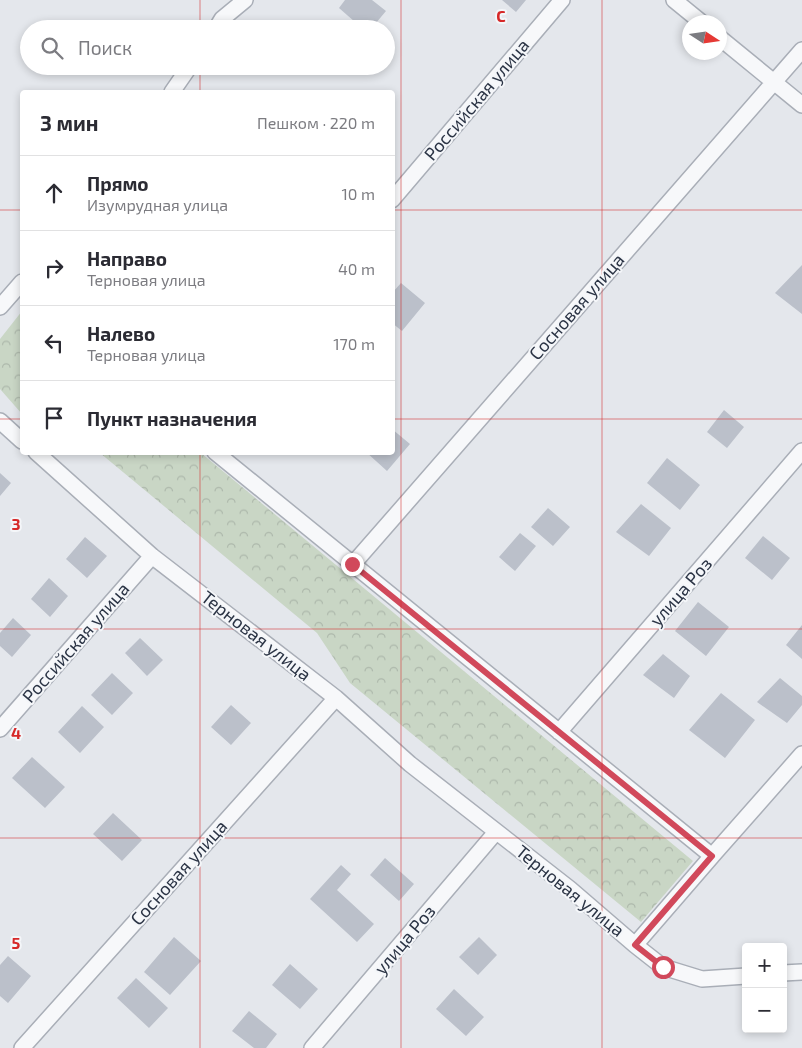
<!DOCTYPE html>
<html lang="ru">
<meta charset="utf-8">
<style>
body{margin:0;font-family:"Exo 2",sans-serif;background:#f2f2f3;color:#2b2b33}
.controls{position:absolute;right:15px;bottom:15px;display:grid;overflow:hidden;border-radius:5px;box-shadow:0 2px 8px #0003}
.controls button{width:45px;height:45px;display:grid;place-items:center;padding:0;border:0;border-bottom:1px solid #e1e1e2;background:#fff;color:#2b2b33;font:25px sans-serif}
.compass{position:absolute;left:682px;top:15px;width:45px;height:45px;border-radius:50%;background:#fff;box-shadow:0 2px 8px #0003;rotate:102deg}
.stop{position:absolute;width:15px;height:15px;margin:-11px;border:4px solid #d1495b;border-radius:50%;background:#fff}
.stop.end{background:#d1495b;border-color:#fff;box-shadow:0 1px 5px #0008}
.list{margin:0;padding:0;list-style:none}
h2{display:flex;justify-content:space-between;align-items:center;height:65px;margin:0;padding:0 20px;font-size:21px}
h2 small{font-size:16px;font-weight:400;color:#7c7c81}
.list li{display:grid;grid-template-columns:32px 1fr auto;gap:15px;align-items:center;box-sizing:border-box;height:75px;padding:0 20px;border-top:1px solid #e1e1e2}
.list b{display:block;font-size:19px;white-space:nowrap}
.list p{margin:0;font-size:16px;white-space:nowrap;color:#7c7c81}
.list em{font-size:16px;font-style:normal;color:#7c7c81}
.icon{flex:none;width:28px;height:28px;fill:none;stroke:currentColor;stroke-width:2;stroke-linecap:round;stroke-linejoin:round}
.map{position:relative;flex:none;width:802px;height:1048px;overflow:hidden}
.search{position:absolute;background:#fff;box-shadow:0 2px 8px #0003;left:20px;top:20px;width:375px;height:55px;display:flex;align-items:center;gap:12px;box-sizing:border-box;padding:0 18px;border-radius:28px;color:#7c7c81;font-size:19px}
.panel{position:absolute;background:#fff;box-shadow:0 2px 8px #0003;left:20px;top:90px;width:375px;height:365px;border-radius:5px}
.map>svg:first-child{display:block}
</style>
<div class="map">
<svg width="802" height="1048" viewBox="0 0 802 1048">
<defs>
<pattern id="forest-crowns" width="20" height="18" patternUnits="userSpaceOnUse" patternTransform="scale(1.25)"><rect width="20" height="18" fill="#c9d6c5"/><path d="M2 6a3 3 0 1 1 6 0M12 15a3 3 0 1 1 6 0" fill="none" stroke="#adb8ab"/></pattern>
</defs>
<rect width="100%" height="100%" fill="#e4e7ec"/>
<path fill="url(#forest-crowns)" d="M22 311V414L0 389V339Z
M100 453H201L693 861 641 922 350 683 317 633Z"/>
<path fill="#bbc0ca" d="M345 0H372L386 11 371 29H363L339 8Z
M502 0H526L516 12Z
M802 265V314L775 293Z
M401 283 425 303 402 331 392 323V293Z
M724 410 744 427 727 448 707 432Z
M392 429 410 444 387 471 366 452H392Z
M667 458 700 485 680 510 647 483Z
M0 473 11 483 0 496Z
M641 504 671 528 649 556 616 532Z
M548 508 570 527 553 546 531 527Z
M520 533 536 546 515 571 499 557Z
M763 536 790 558 772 580 745 558Z
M85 537 107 556 87 578 66 559Z
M49 578 68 596 50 617 31 599Z
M698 602 729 627 706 656 675 631Z
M13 618 31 635 12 657 0 646V633Z
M802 625V659L786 645Z
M140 638 163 660 147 676 125 653Z
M663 654 690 676 674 698 643 675Z
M112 673 133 693 112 715 91 695Z
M780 678 802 696V705L787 723 757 702Z
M721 693 755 720 725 758 689 730Z
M231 705 251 723 231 745 211 727Z
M82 706 104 727 80 753 58 732Z
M32 757 65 787 45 808 12 778Z
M113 813 142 840 122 861 93 834Z
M385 858 414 884 399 901 370 875Z
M341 865 351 874 337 890 374 924 357 942 310 899Z
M174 937 201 961 170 995 144 972Z
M479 937 497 955 478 975 459 957Z
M8 956 31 976 8 1003 0 996V965Z
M290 964 318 989 300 1009 272 985Z
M136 978 168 1008 149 1028 117 998Z
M454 989 484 1017 466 1036 436 1009Z
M249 1011 277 1034 266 1048H254L232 1031Z"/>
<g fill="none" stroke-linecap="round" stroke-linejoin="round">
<g stroke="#a9aeb7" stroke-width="18">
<path id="street" d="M674 0 701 22
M216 29 222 19 245 0
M720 38 802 105
M172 92 190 66
M392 200 562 0
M0 307 22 282
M0 421 22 441
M36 452 152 556 336 698 410 764 570 889 635 945 712 856 215 452
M353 564 802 50
M0 729 152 556
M559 732 802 451
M712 856 802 754
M635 945 663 967 702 979 746 976
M783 973 802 972
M22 1048 336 698
M312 1048 496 832"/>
</g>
<use href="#street" stroke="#f7f8fa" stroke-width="15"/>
</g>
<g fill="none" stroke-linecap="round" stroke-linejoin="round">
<path stroke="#d1495b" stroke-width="6" d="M352 564 712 856 635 945 663 967"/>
</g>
<path fill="none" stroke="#d62828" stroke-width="1" stroke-opacity="0.55" d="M200 0V29M401 0V1048M602 0V1048M200 66V92M0 210H22M392 210H802M0 419H22M392 419H802M200 452V1048M0 629H802M0 838H802"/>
<g text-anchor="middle" stroke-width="4" stroke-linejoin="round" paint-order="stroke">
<g font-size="18" fill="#2b3445" stroke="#f4f6f9">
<text transform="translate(477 100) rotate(-50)" y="6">Российская улица</text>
<text transform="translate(577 307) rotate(-49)" y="6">Сосновая улица</text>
<text transform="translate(681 592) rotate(-49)" y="6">улица Роз</text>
<text transform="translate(256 636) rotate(38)" y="6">Терновая улица</text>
<text transform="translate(76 643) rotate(-49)" y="6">Российская улица</text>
<text transform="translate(179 873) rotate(-48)" y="6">Сосновая улица</text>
<text transform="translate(570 891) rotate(39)" y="6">Терновая улица</text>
<text transform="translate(405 940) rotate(-50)" y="6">улица Роз</text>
</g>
</g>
<g font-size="16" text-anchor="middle" font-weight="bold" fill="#d62828" stroke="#f4f6f9" stroke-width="4" stroke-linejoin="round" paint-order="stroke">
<text x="501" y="22">C</text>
<text x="16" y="530">3</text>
<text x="16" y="739">4</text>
<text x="16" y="949">5</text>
</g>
</svg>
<div class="controls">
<button>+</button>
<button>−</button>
</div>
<svg class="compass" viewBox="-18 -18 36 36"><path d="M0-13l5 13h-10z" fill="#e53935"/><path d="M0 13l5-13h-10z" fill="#7c7c81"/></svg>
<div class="stop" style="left:663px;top:967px"></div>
<div class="stop end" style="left:352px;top:564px"></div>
<div class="search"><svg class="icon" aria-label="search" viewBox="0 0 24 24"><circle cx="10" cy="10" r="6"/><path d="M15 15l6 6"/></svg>Поиск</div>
<section class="panel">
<h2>3 мин<small>Пешком · 220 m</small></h2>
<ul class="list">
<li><svg class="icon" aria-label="ahead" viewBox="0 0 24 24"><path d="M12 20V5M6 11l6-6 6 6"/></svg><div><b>Прямо</b><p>Изумрудная улица</p></div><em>10 m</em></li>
<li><svg class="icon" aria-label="right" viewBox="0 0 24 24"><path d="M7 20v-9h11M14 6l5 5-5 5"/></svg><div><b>Направо</b><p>Терновая улица</p></div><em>40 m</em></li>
<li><svg class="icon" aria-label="left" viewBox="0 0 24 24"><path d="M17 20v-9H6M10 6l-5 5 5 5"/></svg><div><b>Налево</b><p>Терновая улица</p></div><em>170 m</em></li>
<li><svg class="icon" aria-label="arrive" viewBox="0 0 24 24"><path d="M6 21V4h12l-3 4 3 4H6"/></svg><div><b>Пункт назначения</b></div></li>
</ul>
</section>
</div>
